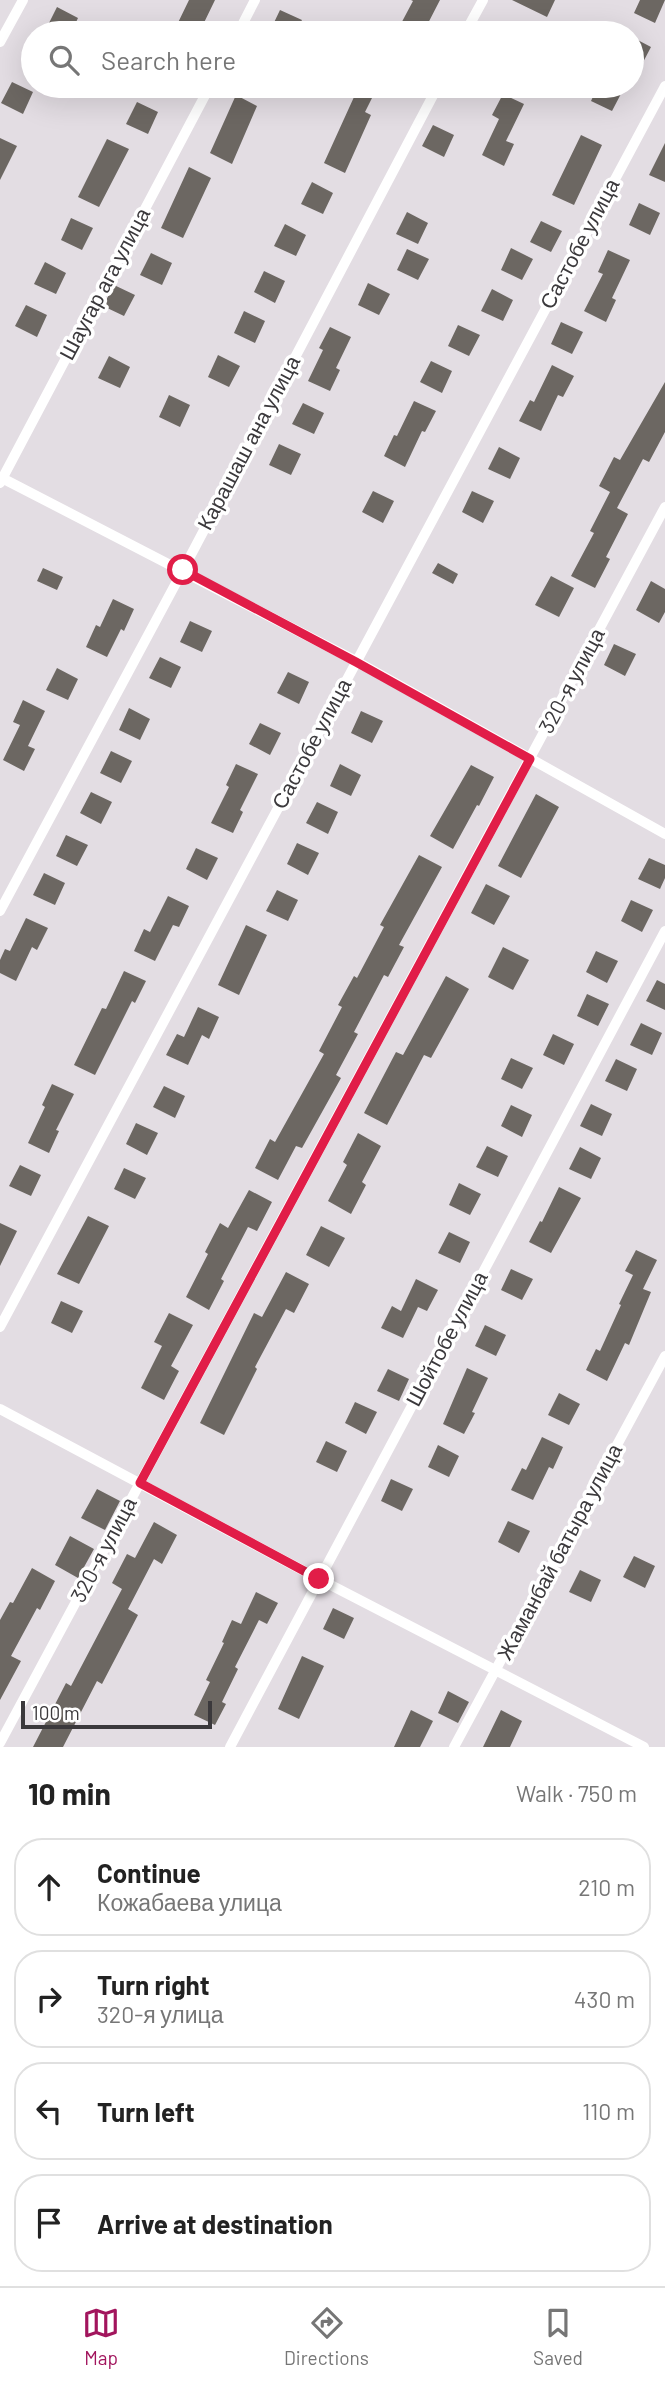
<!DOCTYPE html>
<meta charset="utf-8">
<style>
body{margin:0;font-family:Barlow,sans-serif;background:#f2f2f2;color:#222}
.scale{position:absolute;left:21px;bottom:18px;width:191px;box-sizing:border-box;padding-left:7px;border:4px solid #3b393c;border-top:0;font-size:19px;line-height:24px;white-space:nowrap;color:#3b393c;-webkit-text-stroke:5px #fff;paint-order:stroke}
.stop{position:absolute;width:21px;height:21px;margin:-16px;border:5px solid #e11d48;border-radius:50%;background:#fff}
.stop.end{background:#e11d48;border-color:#fff;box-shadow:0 2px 7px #0008}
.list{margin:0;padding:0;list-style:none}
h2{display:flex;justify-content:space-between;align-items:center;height:91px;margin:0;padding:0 28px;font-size:30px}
h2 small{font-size:23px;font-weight:400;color:#767676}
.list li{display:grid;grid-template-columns:46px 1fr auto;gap:21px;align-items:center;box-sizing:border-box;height:98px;margin:0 14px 14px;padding:0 14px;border:2px solid #e0e0e0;border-radius:28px}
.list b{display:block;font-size:26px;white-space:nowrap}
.list p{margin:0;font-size:23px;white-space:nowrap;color:#767676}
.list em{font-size:23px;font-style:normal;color:#767676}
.icon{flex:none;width:38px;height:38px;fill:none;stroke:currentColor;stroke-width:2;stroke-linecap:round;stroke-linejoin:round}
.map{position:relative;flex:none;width:665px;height:1747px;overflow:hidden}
.search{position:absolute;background:#fff;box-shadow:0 7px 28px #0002;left:21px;right:21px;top:21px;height:77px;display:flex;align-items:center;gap:18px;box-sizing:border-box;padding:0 24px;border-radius:38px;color:#767676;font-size:26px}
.sheet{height:539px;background:#fff}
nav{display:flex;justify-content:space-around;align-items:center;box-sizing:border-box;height:98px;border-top:2px solid #e0e0e0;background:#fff;font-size:19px;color:#767676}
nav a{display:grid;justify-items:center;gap:4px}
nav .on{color:#a2155d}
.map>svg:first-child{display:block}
</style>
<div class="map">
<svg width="665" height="1747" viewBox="0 0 665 1747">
<rect width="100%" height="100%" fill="#e3dde3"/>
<path fill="#6c6762" d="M189 0H215L199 33H173Z
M411 0H440L423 33H396L413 1Z
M512 0H555L547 17Z
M640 0H665L655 23 634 13Z
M57 7 78 18 71 33H55L46 29Z
M280 10 302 20 295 33H269Z
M632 37 651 47 640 68 632 64Z
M12 82 33 92 23 114 1 103Z
M359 86H378L365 112 371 115 345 173 324 163Z
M598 86H613L623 90 612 111 591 101Z
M503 94 524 104 506 141 514 144 504 166 482 155 499 119 492 115Z
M236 95 257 106 232 164 210 153Z
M137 102 158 112 148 134 126 124Z
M433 125 454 135 444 157 422 146Z
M581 135 602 145 574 205 552 195Z
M0 138 17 146 0 180Z
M107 139 129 149 99 207 78 197Z
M665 143V182L649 175Z
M189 167 211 178 183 238 161 228Z
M312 182 333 193 323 214 301 204Z
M639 203 660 213 650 235 629 225Z
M407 212 428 223 418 244 396 234Z
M71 218 93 228 82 250 61 240Z
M541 221 562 231 551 252 530 242Z
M285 224 306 235 296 256 274 246Z
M511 248 533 259 522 280 501 270Z
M407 249 429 259 418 280 397 270Z
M608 250 630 260 612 298 616 300 606 322 584 311 603 274 598 272Z
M151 253 172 263 162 285 140 275Z
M45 262 66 273 56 294 34 284Z
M264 271 285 281 275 303 254 292Z
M368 283 390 294 379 315 358 305Z
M114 285 135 295 124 316 103 306Z
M492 289 513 300 503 321 481 311Z
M26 305 47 315 37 337 15 326Z
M244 311 265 321 255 343 234 333Z
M561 322 583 332 572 354 551 344Z
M458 325 480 335 469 356 448 346Z
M330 327 351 337 336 368 340 370 330 391 308 381 323 350 319 348Z
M218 355 240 366 229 387 208 377Z
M109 356 130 367 120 388 98 378Z
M431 361 452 371 442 393 420 382Z
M552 365 574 376 563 397 558 395 541 431 519 421 530 400 534 402Z
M665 382V432L649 462 643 459 617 508 628 514 606 557 610 559 595 588 571 576 594 533 590 531 610 492 599 486 614 457 620 460Z
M169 395 190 405 180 427 159 417Z
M414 401 436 411 425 432 422 431 405 467 384 456 394 435 397 436Z
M303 403 324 413 314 434 292 424Z
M279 444 301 454 291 475 269 465Z
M499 447 520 458 510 479 488 469Z
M373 491 394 501 383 523 362 512Z
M472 491 494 501 483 523 462 512Z
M438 563 458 574 453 584 432 573Z
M43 568 63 577 57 590 37 581Z
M551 576 574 588 559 617 535 605Z
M651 581 665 589V612L659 623 636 610Z
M113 599 134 609 124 631 121 629 107 657 86 647 96 625 100 627Z
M190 621 212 631 202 652 180 642Z
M614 644 636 654 625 676 604 665Z
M160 657 181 667 171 688 149 678Z
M57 668 78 679 68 700 46 690Z
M288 672 309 682 299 704 277 693Z
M23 700 45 711 28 746 35 749 24 771 3 760 20 725 13 722Z
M129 708 150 719 140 740 119 730Z
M361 711 383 721 372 743 351 733Z
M260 723 281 733 270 755 249 744Z
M111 751 132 761 121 783 100 773Z
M236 764 258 774 240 810 243 812 233 833 211 823 229 787 226 785Z
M340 764 361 775 351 796 330 786Z
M471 765 494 777 479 806 477 805 453 849 430 836Z
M91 792 112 802 101 824 80 813Z
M536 794 559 807 521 878 498 866Z
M317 802 338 812 328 834 306 823Z
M66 835 88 845 77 866 56 856Z
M297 843 319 853 308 875 287 864Z
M196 848 218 858 207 880 186 869Z
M419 855 442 867 399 945 404 947 388 977 384 975 354 1032 358 1034 336 1075 341 1078 302 1148 296 1146 278 1180 255 1168 270 1139 275 1142 324 1054 319 1051 342 1007 338 1005 354 976 357 978 384 927 380 925Z
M649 858 665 865V878L660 889 638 879Z
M44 873 65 883 55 905 33 895Z
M486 884 510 896 494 925 471 913Z
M277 890 298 900 288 921 266 911Z
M168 896 189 906 179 927 173 925 155 961 134 951 144 929 150 932Z
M631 900 653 910 642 932 621 921Z
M26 918 48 928 37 950 32 947 16 981 0 973V960L5 949 10 951Z
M246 925 267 935 239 995 218 985Z
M503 947 529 960 513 990 488 977Z
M596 951 618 961 607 983 586 972Z
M124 971 146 981 135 1003 132 1001 95 1075 74 1065 102 1008 106 1009Z
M446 976 469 989 431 1058 424 1055 387 1125 364 1113 396 1052 403 1055Z
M657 980 665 984V1010L646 1001Z
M587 994 609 1004 598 1026 577 1016Z
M198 1007 219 1017 209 1039 202 1035 188 1065 166 1055 177 1034 184 1037Z
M641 1023 662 1033 652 1055 630 1045Z
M553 1034 574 1044 564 1065 543 1055Z
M511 1058 533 1068 522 1089 501 1079Z
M616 1059 637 1069 627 1091 605 1081Z
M52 1084 74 1094 56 1130 59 1131 49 1153 28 1143 45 1107 42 1105Z
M164 1086 185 1096 175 1118 153 1107Z
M591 1104 612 1114 602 1136 580 1126Z
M511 1105 532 1115 522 1137 501 1126Z
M136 1123 158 1133 147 1155 126 1144Z
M358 1133 381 1146 362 1182 366 1185 351 1214 328 1201 347 1165 343 1162Z
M487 1146 508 1156 498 1177 476 1167Z
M580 1147 601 1158 591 1179 569 1169Z
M20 1165 41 1175 31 1196 9 1186Z
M124 1168 146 1178 135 1199 114 1189Z
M459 1183 481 1194 470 1215 449 1205Z
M559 1187 581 1198 551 1253 529 1242 540 1221 542 1222Z
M249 1190 272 1202 257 1231 248 1227 221 1279 224 1281 209 1310 186 1297 208 1254 205 1252 220 1223 228 1228Z
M88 1216 109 1226 79 1284 57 1274Z
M0 1223 17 1231 0 1266Z
M321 1226 345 1238 329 1267 306 1255Z
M449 1232 470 1242 460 1263 438 1253Z
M636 1250 657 1260 643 1289 651 1292 629 1345 625 1343 607 1381 586 1370 596 1349 600 1351 621 1305 619 1304 633 1275 625 1271Z
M511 1269 533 1279 522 1300 501 1290Z
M286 1272 309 1284 294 1313 286 1309 255 1367 257 1369 224 1435 200 1423 254 1313 262 1317Z
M416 1279 438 1290 427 1311 418 1307 403 1338 381 1328 392 1306 401 1311Z
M61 1301 83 1311 72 1333 51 1323Z
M169 1313 193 1325 171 1366 179 1371 164 1400 141 1388 162 1346 154 1342Z
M485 1325 506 1335 496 1356 475 1346Z
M467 1368 488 1378 472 1412 475 1413 464 1434 443 1424Z
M388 1369 409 1379 399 1401 377 1391Z
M559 1393 580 1404 569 1425 548 1415Z
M355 1402 377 1412 366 1434 345 1423Z
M542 1437 563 1447 553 1469 549 1467 533 1500 511 1490 522 1468 526 1470Z
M326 1441 347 1451 337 1472 316 1462Z
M438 1445 459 1456 449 1477 428 1467Z
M391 1479 413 1489 402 1511 381 1501Z
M97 1489 120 1501 105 1530 81 1518Z
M508 1521 530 1531 519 1553 498 1542Z
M154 1522 177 1535 162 1564 154 1559 128 1609 138 1615 102 1684 97 1681 63 1747H33L66 1683 71 1686 122 1589 112 1583 127 1554 135 1558Z
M70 1536 94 1549 78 1578 55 1565Z
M634 1556 655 1566 645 1588 623 1577Z
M32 1568 55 1581 40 1610 37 1608 11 1656 21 1661 0 1700V1620L10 1602 13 1603Z
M580 1570 601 1580 591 1602 569 1592Z
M256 1592 278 1603 267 1624 259 1620 235 1667 238 1669 222 1702 226 1704 215 1725 194 1715 210 1682 206 1680 224 1643 222 1642 232 1620 241 1624Z
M333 1608 354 1618 344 1639 323 1629Z
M302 1656 324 1666 299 1719 278 1709Z
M448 1691 469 1702 458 1723 438 1713Z
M411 1710 433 1721 420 1747H394Z
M501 1710 522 1721 510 1747H483Z"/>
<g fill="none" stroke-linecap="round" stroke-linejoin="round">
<path stroke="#fff" stroke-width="10" d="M238 33 255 0
M465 33 483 0
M0 42 23 0
M0 477 356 661 665 834
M0 483 210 86
M0 911 183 570 438 86
M0 1327 665 86
M0 1409 319 1579 644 1747
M0 1743 665 507
M230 1747 665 931
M454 1747 665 1356"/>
</g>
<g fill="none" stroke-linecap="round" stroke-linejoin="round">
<path stroke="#e11d48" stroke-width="9" d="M183 570 356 662 530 759 140 1483 319 1579"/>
</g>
<g text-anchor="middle" stroke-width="7" stroke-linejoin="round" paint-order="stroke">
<g font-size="21" fill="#3b393c" stroke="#fff">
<text transform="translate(580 244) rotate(-62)" y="7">Састобе улица</text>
<text transform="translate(105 284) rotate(-62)" y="7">Шаугар ага улица</text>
<text transform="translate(249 443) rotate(-62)" y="7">Карашаш ана улица</text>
<text transform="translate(572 681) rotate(-62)" y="7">320-я улица</text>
<text transform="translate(312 744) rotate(-62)" y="7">Састобе улица</text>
<text transform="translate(447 1339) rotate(-62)" y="7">Шойтобе улица</text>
<text transform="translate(104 1550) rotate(-62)" y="7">320-я улица</text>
<text transform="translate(560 1552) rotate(-62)" y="7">Жаманбай батыра улица</text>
</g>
</g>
</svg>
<div class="scale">100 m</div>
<div class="stop" style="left:183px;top:570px"></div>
<div class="stop end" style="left:319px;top:1579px"></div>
<div class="search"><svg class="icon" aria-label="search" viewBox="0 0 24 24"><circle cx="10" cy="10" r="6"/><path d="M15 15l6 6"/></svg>Search here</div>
</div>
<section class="sheet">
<h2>10 min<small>Walk · 750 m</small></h2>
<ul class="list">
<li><svg class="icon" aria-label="ahead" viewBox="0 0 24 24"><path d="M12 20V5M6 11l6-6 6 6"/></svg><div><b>Continue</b><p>Кожабаева улица</p></div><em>210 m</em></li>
<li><svg class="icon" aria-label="right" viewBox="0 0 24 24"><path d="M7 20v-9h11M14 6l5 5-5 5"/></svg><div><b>Turn right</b><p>320-я улица</p></div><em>430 m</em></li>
<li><svg class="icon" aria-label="left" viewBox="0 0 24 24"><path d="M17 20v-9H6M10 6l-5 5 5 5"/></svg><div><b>Turn left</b></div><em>110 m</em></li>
<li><svg class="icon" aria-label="arrive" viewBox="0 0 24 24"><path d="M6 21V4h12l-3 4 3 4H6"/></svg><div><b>Arrive at destination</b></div></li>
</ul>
</section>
<nav>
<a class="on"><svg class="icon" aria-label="map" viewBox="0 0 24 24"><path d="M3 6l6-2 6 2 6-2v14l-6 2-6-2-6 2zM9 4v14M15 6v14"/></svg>Map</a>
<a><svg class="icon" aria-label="directions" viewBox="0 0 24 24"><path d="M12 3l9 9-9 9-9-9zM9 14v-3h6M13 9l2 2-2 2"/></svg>Directions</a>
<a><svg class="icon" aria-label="saved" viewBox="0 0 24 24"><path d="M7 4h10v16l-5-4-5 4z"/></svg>Saved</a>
</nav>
